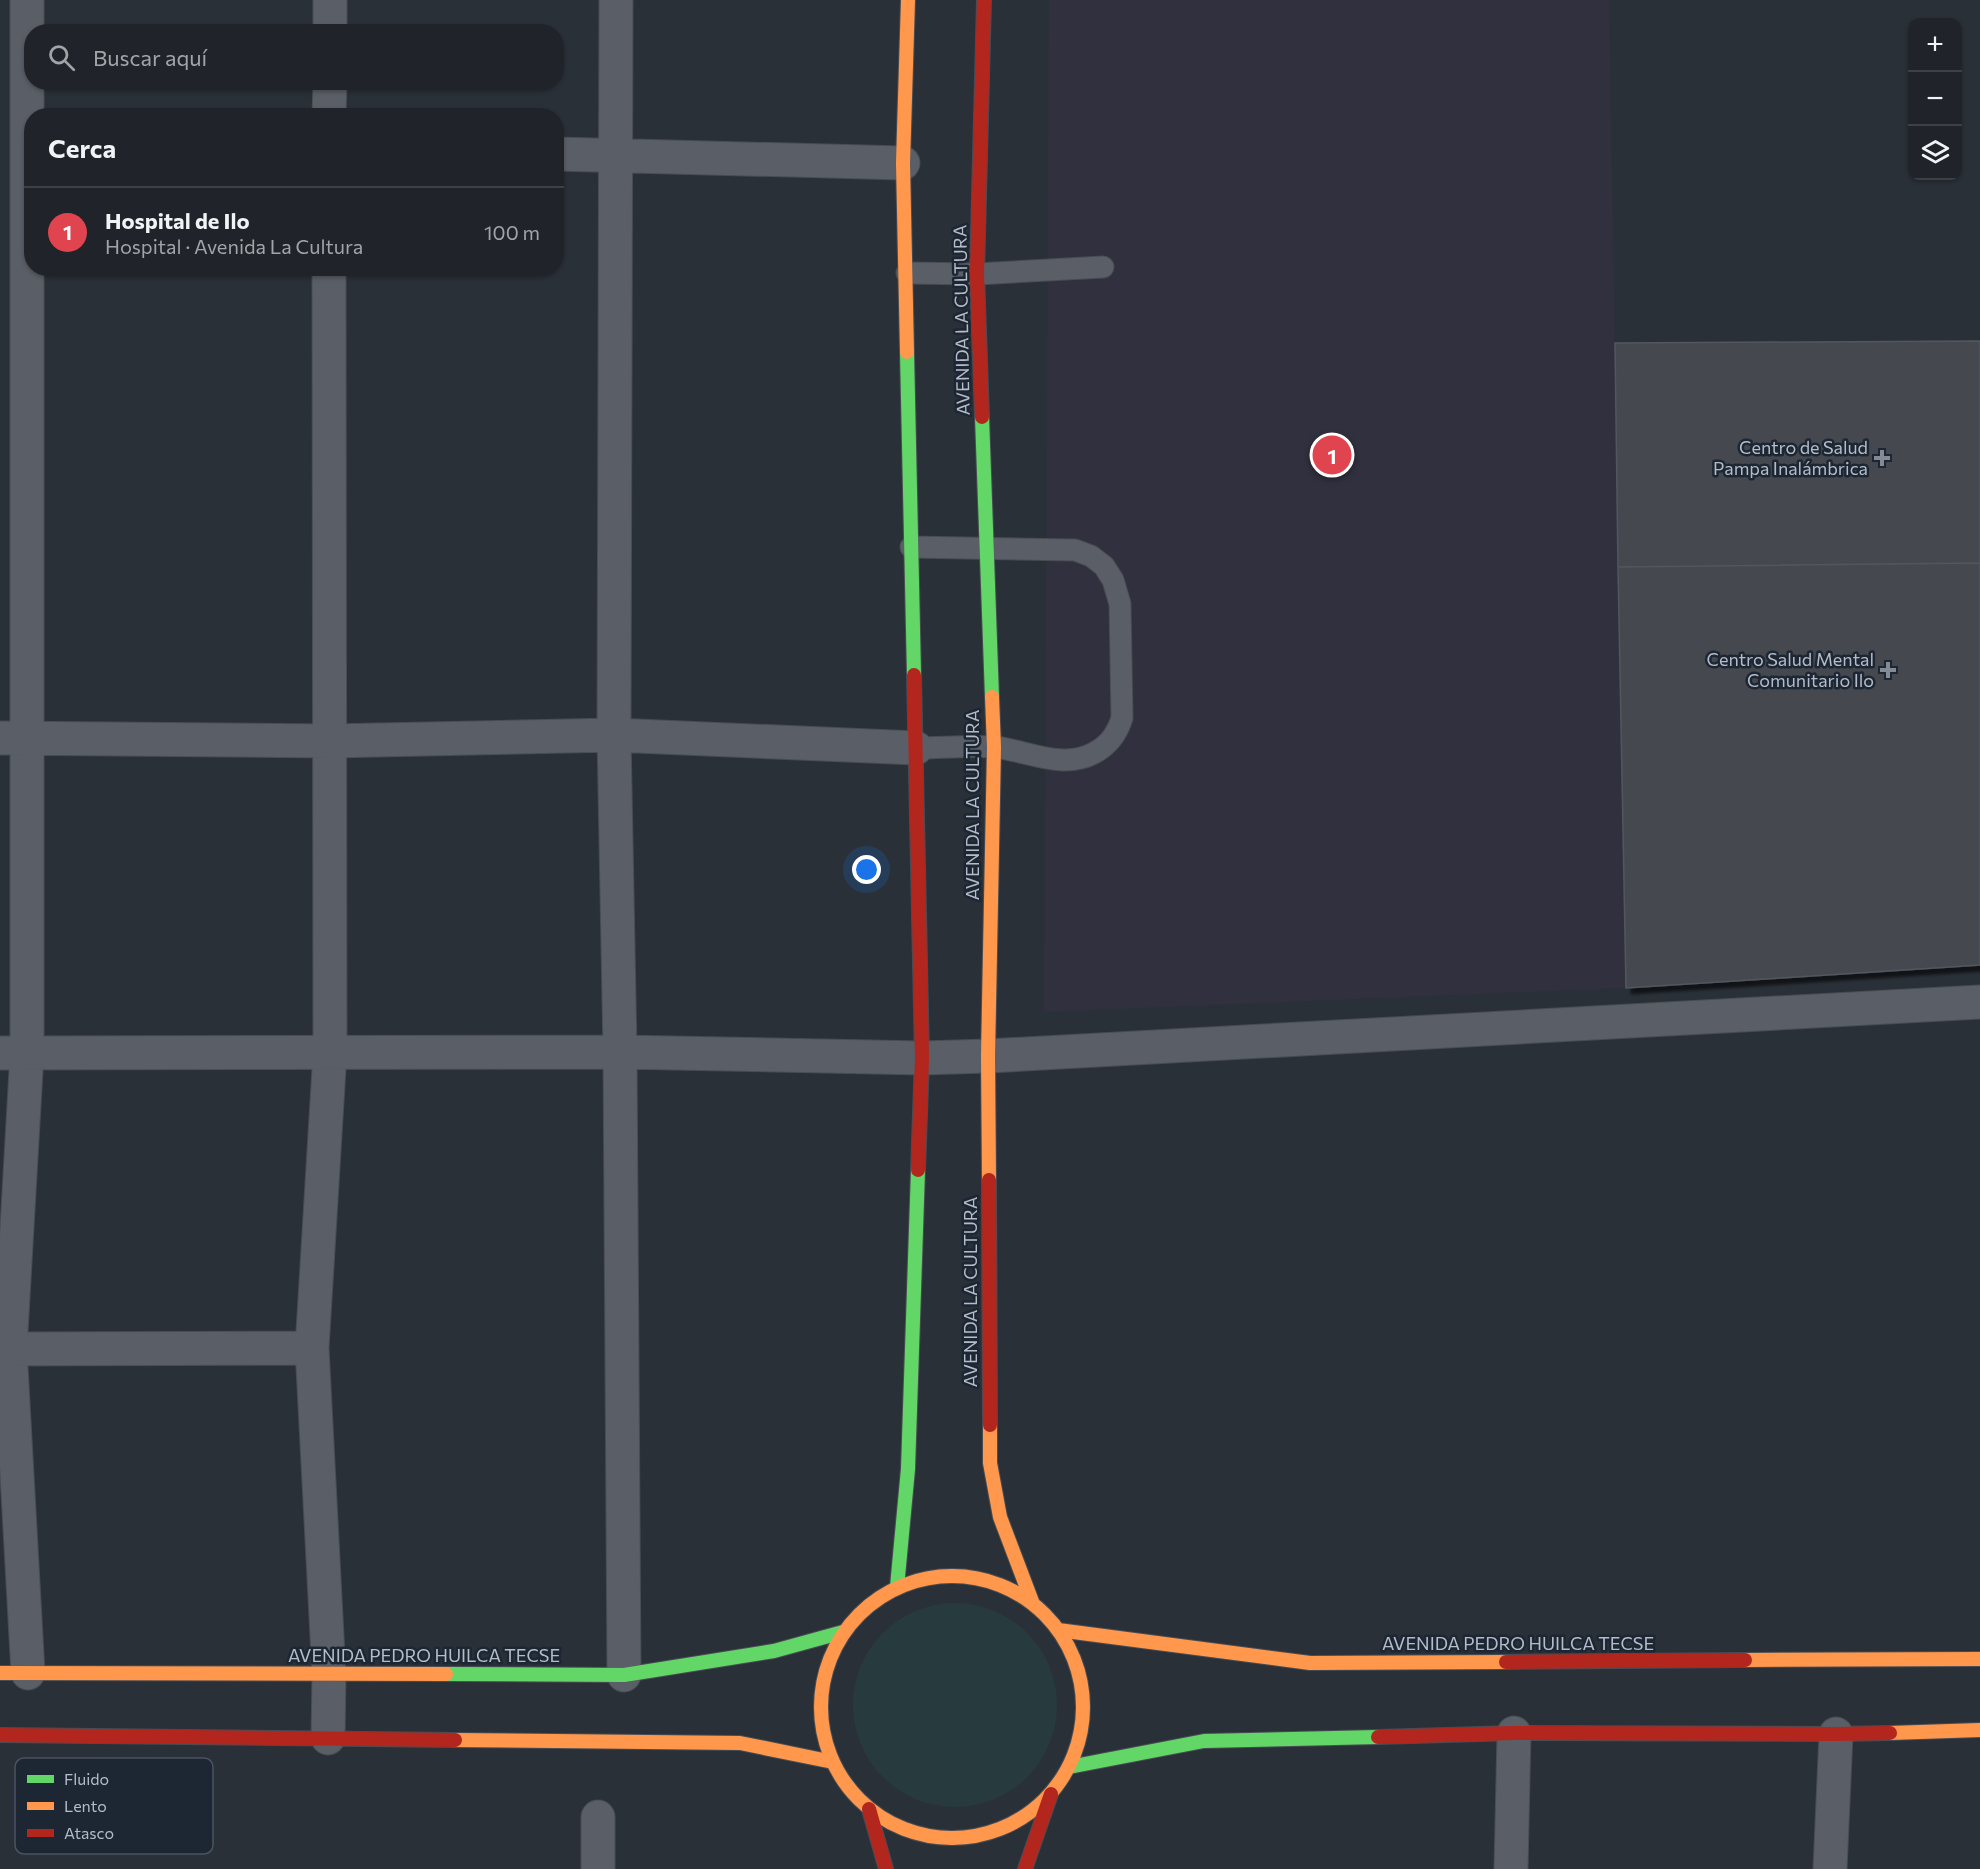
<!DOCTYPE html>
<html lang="es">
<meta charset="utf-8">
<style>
body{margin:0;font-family:Commissioner,sans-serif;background:#282c32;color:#f1f3f6}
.controls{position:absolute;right:18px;top:18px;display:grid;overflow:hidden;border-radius:12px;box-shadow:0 2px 4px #0004}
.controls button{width:54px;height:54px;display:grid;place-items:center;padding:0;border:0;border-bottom:2px solid #3d4147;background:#20242a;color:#f1f3f6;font:30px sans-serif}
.you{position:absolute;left:867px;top:870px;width:21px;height:21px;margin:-15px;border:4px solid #fff;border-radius:50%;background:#1a73e8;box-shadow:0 0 0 9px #1a73e833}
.badge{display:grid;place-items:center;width:39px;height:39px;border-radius:50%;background:#db2777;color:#fff;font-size:20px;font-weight:700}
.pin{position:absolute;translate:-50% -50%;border:3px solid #fff;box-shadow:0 2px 6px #0006}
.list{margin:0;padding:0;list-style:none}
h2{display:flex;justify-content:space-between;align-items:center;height:78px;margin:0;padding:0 24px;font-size:26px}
h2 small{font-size:20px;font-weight:400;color:#a2a4a8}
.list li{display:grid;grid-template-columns:39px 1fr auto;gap:18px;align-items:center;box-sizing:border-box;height:90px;padding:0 24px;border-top:2px solid #3d4147}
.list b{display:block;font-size:22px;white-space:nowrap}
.list p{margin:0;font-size:20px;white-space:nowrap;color:#a2a4a8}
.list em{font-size:20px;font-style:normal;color:#a2a4a8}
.icon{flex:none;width:33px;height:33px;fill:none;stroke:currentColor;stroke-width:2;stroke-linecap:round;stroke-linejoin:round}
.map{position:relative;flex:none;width:1980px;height:1869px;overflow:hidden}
.search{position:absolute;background:#20242a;box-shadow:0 2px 4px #0004;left:24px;top:24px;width:540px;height:66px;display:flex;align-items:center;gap:15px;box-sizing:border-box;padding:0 21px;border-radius:24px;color:#a2a4a8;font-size:22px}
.panel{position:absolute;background:#20242a;box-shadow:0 2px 4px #0004;left:24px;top:108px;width:540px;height:168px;border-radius:24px}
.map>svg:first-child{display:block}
</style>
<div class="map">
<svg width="1980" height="1869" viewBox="0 0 1980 1869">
<defs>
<filter id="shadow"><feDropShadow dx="5.5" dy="5.5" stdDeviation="1.5" flood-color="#0009"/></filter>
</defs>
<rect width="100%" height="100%" fill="#2a3038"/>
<path fill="#31303e" d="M1049 0H1609L1626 988 1044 1012Z"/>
<path fill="#273a3e" d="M853 1705a102 102 0 1 1 204 0a102 102 0 1 1-204 0Z"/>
<path fill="#444950" stroke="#52575f" stroke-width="1.5" filter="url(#shadow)" d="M1980 341V563L1618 567 1615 343Z
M1980 563V965L1626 988 1618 567Z"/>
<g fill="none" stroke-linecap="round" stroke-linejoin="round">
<g stroke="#484c53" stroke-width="23">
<path id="lane" d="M907 273 977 274 1103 267
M911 547 1075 550 1091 556 1104 566 1113 580 1120 604 1122 718C1117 734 1109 745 1094 753 1063 770 1028 751 995 747 969 745 941 748 916 748"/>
</g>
<g stroke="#484c53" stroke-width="35">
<path id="street" d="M27 0V1053L10 1349 28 1673
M616 0 614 735 620 1052 624 1675
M330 32V0
M329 116 330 82
M556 154 903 163
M0 738 330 741 614 735 916 748
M0 1053 620 1052 922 1058 988 1056 1980 1002
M0 1349 312 1348
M328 1738 329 1674 312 1348 330 1052 329 268
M598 1869V1817
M1511 1869 1514 1733
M1830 1869 1836 1734"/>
</g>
<g stroke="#484c53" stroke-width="16">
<path id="fast" d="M907 352 914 675
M982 417 992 697
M897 1587 908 1469 918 1170
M446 1674 624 1675 774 1651 843 1632
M1069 1767 1204 1741 1378 1737"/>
</g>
<g stroke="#484c53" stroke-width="16">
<path id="slow" d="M907 352 903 163 908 0
M989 1180 988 1056 994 747 992 697
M990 1425V1463L1000 1517 1033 1604
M821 1707a131 131 0 1 1 262 0a131 131 0 1 1-262 0Z
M1058 1630 1310 1663 1506 1662
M1745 1660 1980 1659
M0 1673 446 1674
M1890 1733 1980 1730
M455 1740 740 1743 833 1762"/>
</g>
<g stroke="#484c53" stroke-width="16">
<path id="jam" d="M982 417 977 274 984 0
M914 675 922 1058 918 1170
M989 1180 990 1425
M1506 1662 1745 1660
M0 1735 455 1740
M1378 1737 1514 1733 1836 1734 1890 1733
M869 1809 886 1869
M1025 1869 1051 1794"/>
</g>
<use href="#lane" stroke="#5a5e66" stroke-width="21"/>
<use href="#street" stroke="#5a5e66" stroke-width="33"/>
<use href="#fast" stroke="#63d668" stroke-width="14"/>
<use href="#slow" stroke="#ff974d" stroke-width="14"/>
<use href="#jam" stroke="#b3261e" stroke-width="14"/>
</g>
<g fill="#848b96" stroke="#1d2633" stroke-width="2">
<path d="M1879 449h6v6h6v6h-6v6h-6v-6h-6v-6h6z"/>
<path d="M1885 661h6v6h6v6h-6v6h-6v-6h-6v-6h6z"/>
</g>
<g text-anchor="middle" stroke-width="5" stroke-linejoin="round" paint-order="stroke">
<g font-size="18" fill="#b4bcc9" stroke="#1d2633">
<text transform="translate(962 320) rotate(-91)" y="6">AVENIDA LA CULTURA</text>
<text transform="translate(973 805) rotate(-90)" y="6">AVENIDA LA CULTURA</text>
<text transform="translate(971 1292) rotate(-90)" y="6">AVENIDA LA CULTURA</text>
<text x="1518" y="1650">AVENIDA PEDRO HUILCA TECSE</text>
<text x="424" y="1662">AVENIDA PEDRO HUILCA TECSE</text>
</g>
<g font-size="18" fill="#b4bcc9" stroke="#1d2633" text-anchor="end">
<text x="1868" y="454">Centro de Salud<tspan x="1868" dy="21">Pampa Inalámbrica</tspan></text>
<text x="1874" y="666">Centro Salud Mental<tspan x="1874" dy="21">Comunitario Ilo</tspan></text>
</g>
</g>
<rect x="15" y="1758" width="198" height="96" rx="9" fill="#1d2633" stroke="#4a5360" stroke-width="1.5"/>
<rect x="27" y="1775" width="27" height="8" fill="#63d668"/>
<rect x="27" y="1802" width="27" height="8" fill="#ff974d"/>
<rect x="27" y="1829" width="27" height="8" fill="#b3261e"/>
<g font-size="16" fill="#b4bcc9">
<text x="64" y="1785">Fluido</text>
<text x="64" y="1812">Lento</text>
<text x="64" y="1839">Atasco</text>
</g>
</svg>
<div class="controls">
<button>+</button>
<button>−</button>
<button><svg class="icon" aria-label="layers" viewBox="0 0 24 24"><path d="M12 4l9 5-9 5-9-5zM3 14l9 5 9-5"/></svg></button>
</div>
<div class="you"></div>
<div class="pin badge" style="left:1332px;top:455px;background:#e0444e">1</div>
<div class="search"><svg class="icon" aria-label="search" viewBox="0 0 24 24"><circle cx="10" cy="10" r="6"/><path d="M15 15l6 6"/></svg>Buscar aquí</div>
<section class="panel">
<h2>Cerca<small></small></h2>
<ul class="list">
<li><span class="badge" style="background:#e0444e">1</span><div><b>Hospital de Ilo</b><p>Hospital · Avenida La Cultura</p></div><em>100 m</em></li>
</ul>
</section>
</div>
